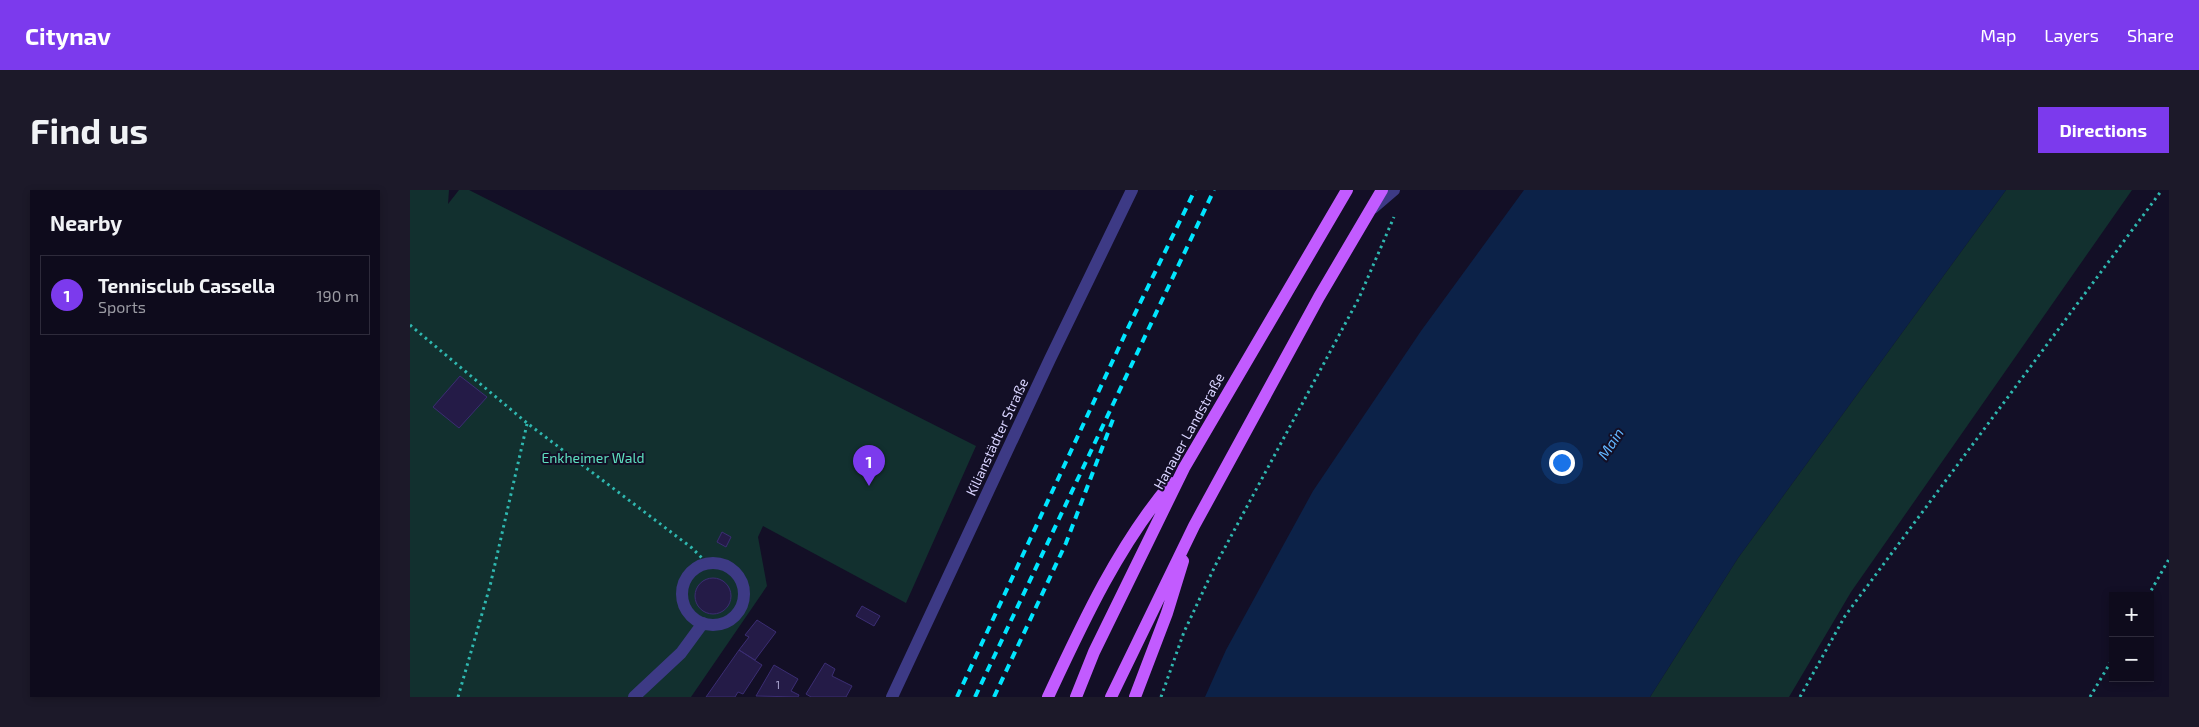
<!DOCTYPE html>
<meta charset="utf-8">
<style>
body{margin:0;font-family:"Exo 2",sans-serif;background:#1c1929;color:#f1f3f6}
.controls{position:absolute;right:15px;bottom:15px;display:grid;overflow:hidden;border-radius:0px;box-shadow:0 2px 8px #0003}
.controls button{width:45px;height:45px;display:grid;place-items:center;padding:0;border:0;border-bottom:1px solid #2e2b3b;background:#0e0b1c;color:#f1f3f6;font:25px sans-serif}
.you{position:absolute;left:1151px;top:272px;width:18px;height:18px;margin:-12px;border:4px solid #fff;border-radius:50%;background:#1a73e8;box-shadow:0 0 0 8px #1a73e833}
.badge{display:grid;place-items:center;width:32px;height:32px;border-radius:50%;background:#7c3aed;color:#fff;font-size:16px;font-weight:700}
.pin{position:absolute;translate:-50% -41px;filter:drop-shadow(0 1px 2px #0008)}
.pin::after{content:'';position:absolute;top:26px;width:18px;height:15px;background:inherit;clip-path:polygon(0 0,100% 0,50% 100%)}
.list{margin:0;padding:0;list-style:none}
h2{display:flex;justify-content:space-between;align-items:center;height:65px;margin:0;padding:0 20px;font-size:21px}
h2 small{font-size:16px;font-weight:400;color:#9b9ba3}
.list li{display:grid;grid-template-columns:32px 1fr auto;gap:15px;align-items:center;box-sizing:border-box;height:80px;margin:0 10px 10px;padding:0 10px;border:1px solid #2e2b3b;border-radius:0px}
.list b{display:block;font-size:19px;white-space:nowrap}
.list p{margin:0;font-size:16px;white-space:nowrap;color:#9b9ba3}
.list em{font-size:16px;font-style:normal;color:#9b9ba3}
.map{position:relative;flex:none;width:1759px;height:507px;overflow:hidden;border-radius:0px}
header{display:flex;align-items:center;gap:30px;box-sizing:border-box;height:70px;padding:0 25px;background:#7c3aed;color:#fff}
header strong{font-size:24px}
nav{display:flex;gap:28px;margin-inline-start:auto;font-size:18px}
.intro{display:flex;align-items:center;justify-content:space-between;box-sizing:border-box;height:120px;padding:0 30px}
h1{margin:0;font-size:35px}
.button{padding:12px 22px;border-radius:0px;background:#7c3aed;color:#fff;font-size:18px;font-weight:700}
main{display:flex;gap:30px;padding:0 30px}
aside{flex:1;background:#0e0b1c;border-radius:0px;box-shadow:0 2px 8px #0003}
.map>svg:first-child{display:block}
</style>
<header>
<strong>Citynav</strong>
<nav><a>Map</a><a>Layers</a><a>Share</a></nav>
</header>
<div class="intro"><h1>Find us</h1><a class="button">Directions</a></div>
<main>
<aside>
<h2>Nearby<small></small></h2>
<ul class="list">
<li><span class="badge">1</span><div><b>Tennisclub Cassella</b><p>Sports</p></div><em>190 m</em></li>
</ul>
</aside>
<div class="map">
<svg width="1759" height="507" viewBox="0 0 1759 507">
<rect width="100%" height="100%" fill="#130f26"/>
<path fill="#12302f" d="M0 0H39L38 14 49 0H59L566 256 496 413 353 336 348 347 357 396 281 507H0Z
M1596 0H1722L1441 402 1379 507H1240L1328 368Z"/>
<path fill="#0c2248" d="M1114 0H1596L1328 368 1240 507H795L816 460 903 301 1011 141Z"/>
<path fill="#241b47" stroke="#3b2d73" d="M50 186 77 207 49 238 23 217Z
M312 342 321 347 316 357 307 352Z
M285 406a18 18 0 1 1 36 0a18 18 0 1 1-36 0Z
M452 416 470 426 464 436 446 426Z
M347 430 366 442 345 470 329 460 339 447 335 445Z
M329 460 352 475 333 504 328 502 325 507H296Z
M415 473 425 479 422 486 442 496 436 507H401L396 504Z
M364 475 388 489 381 501 389 505 388 507 346 506Z"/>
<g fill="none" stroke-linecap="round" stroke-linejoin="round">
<path stroke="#2fb8b0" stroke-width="3" stroke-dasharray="2.5 4" stroke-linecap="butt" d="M0 135 117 233 282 358 297 373
M1738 406 1759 369
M48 507 80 396 117 234
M751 507 774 442 805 376 949 108 984 27
M1390 507 1435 426 1752 0
M1680 507 1703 468"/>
<path stroke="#3d3a85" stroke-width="12" d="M963 18 984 0
M272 404a31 31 0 1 1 62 0a31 31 0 1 1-62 0Z
M224 507 271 463 293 433
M482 507 640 169 722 0"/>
<path stroke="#c25bff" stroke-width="12" d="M638 507C673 432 708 356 761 293
M666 507 684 462 774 278 937 0
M701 507 784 336 909 107 972 0
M725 507 757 423 773 371"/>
<path stroke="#00e5ff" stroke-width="4" stroke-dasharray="8 6" stroke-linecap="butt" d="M547 507 717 140 785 0
M565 507 804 0
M584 507 656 353 705 224"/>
</g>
<g text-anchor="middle" stroke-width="4" stroke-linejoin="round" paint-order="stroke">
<g font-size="11" fill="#aca6d1">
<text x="368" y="499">1</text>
</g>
<g font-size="14" fill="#d9d4ff" stroke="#130f26">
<text transform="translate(779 241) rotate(-61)" y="5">Hanauer Landstraße</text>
<text transform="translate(587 247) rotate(-65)" y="5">Kilianstädter Straße</text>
</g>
<g font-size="14" fill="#5fe0c0" stroke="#130f26">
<text x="183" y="273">Enkheimer Wald</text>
</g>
<g font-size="15" font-style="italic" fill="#62b6ff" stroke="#130f26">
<text transform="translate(1201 254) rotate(-57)" y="5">Main</text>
</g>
</g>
</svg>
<div class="controls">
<button>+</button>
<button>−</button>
</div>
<div class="you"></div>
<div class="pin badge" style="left:459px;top:296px">1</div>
</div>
</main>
